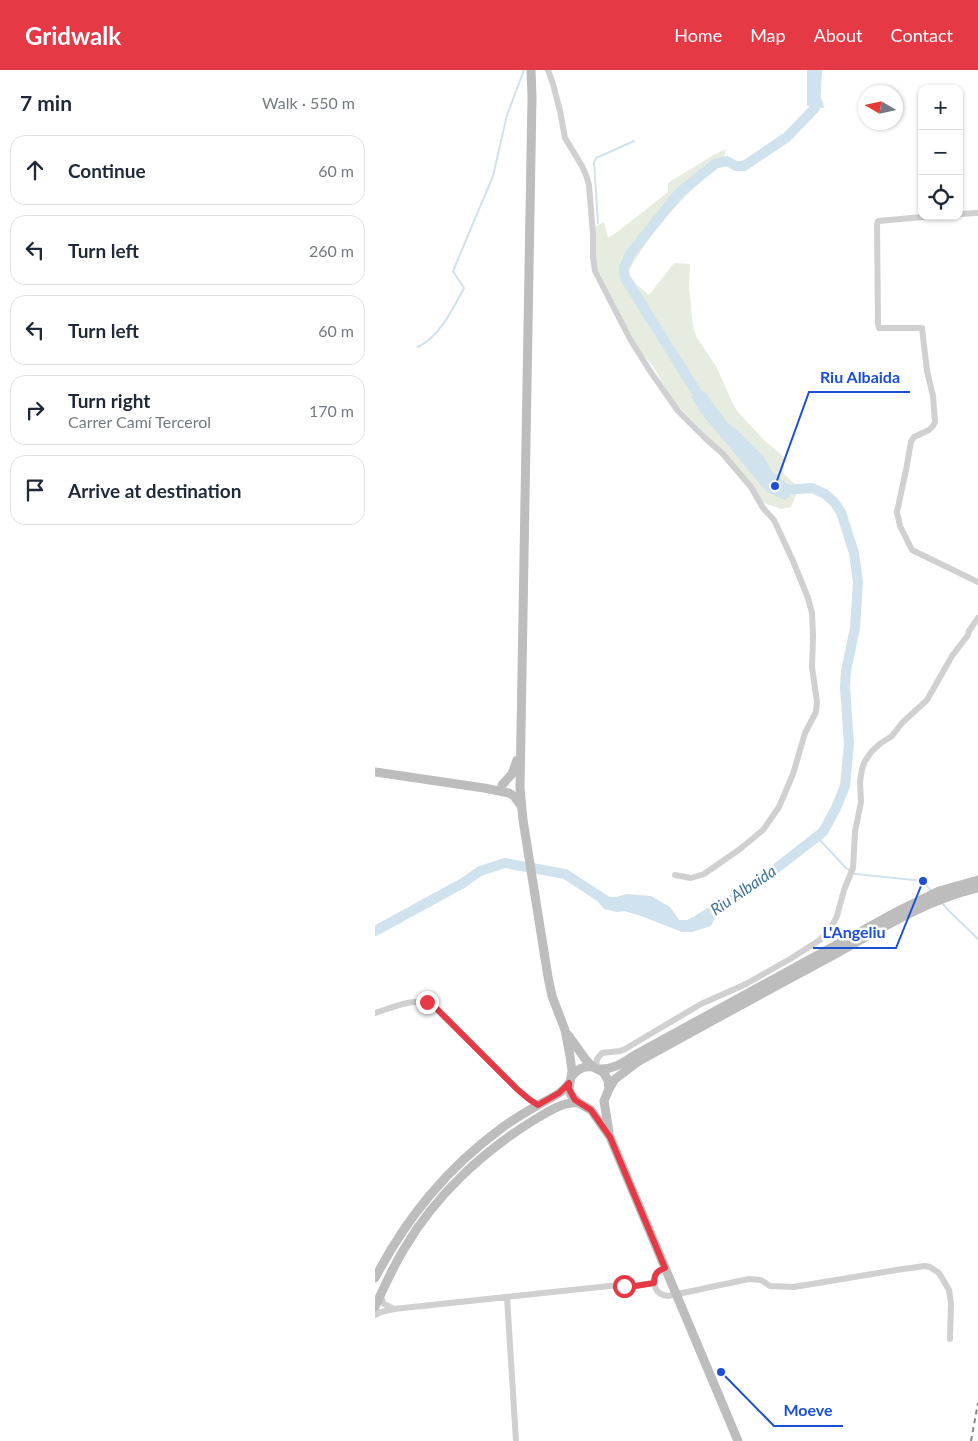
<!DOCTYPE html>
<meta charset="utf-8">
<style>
body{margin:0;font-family:Lato,sans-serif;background:#f2f2f3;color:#1f2937}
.controls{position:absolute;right:15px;top:15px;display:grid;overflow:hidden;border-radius:10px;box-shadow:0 1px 4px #0004}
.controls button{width:45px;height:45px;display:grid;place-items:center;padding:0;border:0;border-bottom:1px solid #e0e1e3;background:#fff;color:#1f2937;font:25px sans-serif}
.compass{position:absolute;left:483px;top:15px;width:45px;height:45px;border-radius:50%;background:#fff;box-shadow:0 1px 4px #0004;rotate:279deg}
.stop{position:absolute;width:15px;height:15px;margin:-11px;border:4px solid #e63946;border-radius:50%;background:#fff}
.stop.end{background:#e63946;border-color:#fff;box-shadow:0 1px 5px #0008}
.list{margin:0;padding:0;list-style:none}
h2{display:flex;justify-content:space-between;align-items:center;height:65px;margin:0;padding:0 20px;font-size:21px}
h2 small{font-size:16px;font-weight:400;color:#747a83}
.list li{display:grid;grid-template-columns:32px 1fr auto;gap:15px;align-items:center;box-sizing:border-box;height:70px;margin:0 10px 10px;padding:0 10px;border:1px solid #e0e1e3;border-radius:15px}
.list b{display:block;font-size:19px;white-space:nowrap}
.list p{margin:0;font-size:16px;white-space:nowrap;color:#747a83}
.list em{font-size:16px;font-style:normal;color:#747a83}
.icon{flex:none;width:28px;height:28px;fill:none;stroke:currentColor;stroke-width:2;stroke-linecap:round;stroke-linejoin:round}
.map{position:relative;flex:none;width:603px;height:1371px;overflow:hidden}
header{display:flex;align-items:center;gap:30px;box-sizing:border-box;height:70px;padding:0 25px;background:#e63946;color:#fff}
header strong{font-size:24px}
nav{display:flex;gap:28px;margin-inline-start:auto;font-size:18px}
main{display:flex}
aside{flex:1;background:#fff}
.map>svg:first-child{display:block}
</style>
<header>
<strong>Gridwalk</strong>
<nav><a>Home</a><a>Map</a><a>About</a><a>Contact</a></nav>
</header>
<main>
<aside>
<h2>7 min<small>Walk · 550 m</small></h2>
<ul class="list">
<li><svg class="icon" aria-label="ahead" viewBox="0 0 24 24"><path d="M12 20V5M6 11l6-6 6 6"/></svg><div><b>Continue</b></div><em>60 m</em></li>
<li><svg class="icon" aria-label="left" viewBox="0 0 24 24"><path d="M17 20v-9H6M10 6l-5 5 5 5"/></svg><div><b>Turn left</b></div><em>260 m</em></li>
<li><svg class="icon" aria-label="left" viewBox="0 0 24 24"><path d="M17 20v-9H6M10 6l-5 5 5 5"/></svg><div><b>Turn left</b></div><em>60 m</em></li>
<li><svg class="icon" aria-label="right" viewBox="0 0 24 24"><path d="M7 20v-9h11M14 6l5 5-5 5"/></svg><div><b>Turn right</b><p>Carrer Camí Tercerol</p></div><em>170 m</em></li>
<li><svg class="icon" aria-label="arrive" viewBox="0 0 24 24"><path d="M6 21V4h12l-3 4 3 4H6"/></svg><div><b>Arrive at destination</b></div></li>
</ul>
</aside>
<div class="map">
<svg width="603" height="1371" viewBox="0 0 603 1371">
<rect width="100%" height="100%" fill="#fff"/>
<path fill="#e6ecdf" d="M351 79 347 95C337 101 329 109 320 117 294 142 270 171 253 202L261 214 274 225 299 193 315 194 314 216 318 257 322 268 341 296 356 330 362 341 389 370 410 388 408 403 424 418 416 437 406 439 389 433 336 370 304 337 292 321 278 296 268 285 244 244 243 239 223 200 221 190 220 157 229 152 233 168 245 160 293 122V113L337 86Z"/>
<path fill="#cfe2ee" d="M432 0H446L444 24 448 32 449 38 432 36Z
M329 321 351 351 363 361 389 387 396 400 415 417V426L410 430 392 422 326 343 316 326Z
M222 822 233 827H241L251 824 276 826 295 837 304 850H312L333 840 341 846 336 856 317 862H307L266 846 250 841 242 842 229 839 218 826Z"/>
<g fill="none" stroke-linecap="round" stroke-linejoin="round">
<path stroke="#cfe2ee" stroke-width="2" d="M223 153 219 92 221 88 259 71
M43 277C64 267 78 239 89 218L78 201 118 106 132 45 149 0
M442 767 471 798 474 800
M478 803 481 804 548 811 556 821
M566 832 573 840 603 869"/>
<path stroke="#cfe2ee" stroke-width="10" d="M329 334 250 208 249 198 255 184 305 122 340 94 352 91 361 96H369L412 67 440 38 442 0
M324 849 376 818 448 762 461 738 470 716 474 674 470 617 471 601 480 558 483 512 479 483 466 442 459 432 450 424 437 418 408 420 403 418
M0 861 88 813 105 801 130 793 190 804 230 830"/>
<path stroke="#d0d0d0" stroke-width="6" d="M173 0 178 14 185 41 190 68 207 96 211 105 214 115 218 165V187L220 201 255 269 275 301 303 341 330 368 347 383 376 417 388 438 399 450 418 491 433 528 437 543 438 566 437 597 442 632 441 642 430 663 418 704 404 737 388 760 365 779 329 804 316 808 300 805
M584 144 603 143
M559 146 503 151 502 155 503 254 504 258H547L552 301 558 326 560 352 558 356 554 360 539 367 536 372 531 400 522 442 525 456 537 480 603 512
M0 943C17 938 40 926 57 935L146 1023 163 1035
M221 998 222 989 227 983 245 981 250 979 326 934 371 914 415 889 445 870 458 854 462 846 469 820 478 798 480 762 486 732 485 712 487 699 490 691 497 681 506 673 517 666 527 653 552 630 577 586 593 565 594 561 603 548
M290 1197 282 1202C276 1213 280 1225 293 1226L374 1209 386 1210 395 1216 419 1217 521 1200 550 1196 555 1197 564 1203 574 1220 576 1233 575 1269
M132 1227 141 1371
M19 1239 244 1215 254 1217 279 1213
M0 1245 6 1242 19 1239 9 1234 5 1225"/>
<path stroke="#bdbdbd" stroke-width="9" d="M156 0 157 27 145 718 148 750 173 907 177 926 190 960 195 986 197 1001 194 1019 196 1025 204 1033 216 1040 235 1067 363 1371
M0 702 109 718 134 723 139 726 146 736
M127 715 137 704 142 690
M193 965 211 990 218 997 228 1002 233 1010 234 1019 229 1031 234 1062
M224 999C239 1000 249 992 260 985L525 840 564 821 603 810
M196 1007C202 999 208 996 218 997
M234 1019 240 1009 264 991C328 956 391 921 455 887 502 861 550 830 603 818
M0 1208C32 1147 72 1098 128 1057 139 1049 151 1042 163 1035 175 1028 187 1024 194 1013
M0 1237C9 1217 18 1197 29 1179 60 1126 107 1082 159 1050 173 1042 188 1031 204 1033"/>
<path stroke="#888" stroke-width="2" stroke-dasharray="5 4" stroke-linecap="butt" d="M596 1371 603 1333"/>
</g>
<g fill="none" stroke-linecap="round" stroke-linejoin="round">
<path stroke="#e63946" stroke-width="6" d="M52 932 61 938 142 1019 155 1030 163 1035 184 1023 194 1013V1019L200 1030 216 1040 235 1067 290 1198C282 1201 279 1204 279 1213L254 1217 249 1216"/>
</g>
<g text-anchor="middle" stroke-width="5" stroke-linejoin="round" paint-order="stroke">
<g font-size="16" font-style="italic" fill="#3f7597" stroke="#fff">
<text transform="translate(368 820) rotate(-34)" y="6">Riu Albaida</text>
</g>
</g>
<path fill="none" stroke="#1d4ed8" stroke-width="2" d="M400 416L434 322H535M548 811L521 878H438M346 1302L399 1356H468"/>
<g fill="#1d4ed8" stroke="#fff" stroke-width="2">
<circle cx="400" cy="416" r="5"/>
<circle cx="548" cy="811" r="5"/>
<circle cx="346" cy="1302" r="5"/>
</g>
<g font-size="16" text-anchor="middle" font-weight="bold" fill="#1d4ed8" stroke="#fff" stroke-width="5" stroke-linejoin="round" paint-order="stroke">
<text x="485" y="313">Riu Albaida</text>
<text x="479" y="868">L'Angeliu</text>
<text x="433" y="1346">Moeve</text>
</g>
</svg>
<div class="controls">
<button>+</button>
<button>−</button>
<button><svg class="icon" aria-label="locate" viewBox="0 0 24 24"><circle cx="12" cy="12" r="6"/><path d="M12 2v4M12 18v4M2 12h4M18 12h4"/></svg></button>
</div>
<svg class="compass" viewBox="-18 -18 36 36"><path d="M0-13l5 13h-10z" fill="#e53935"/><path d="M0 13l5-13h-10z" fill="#747a83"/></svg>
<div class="stop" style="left:249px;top:1216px"></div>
<div class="stop end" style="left:52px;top:932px"></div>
</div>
</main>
